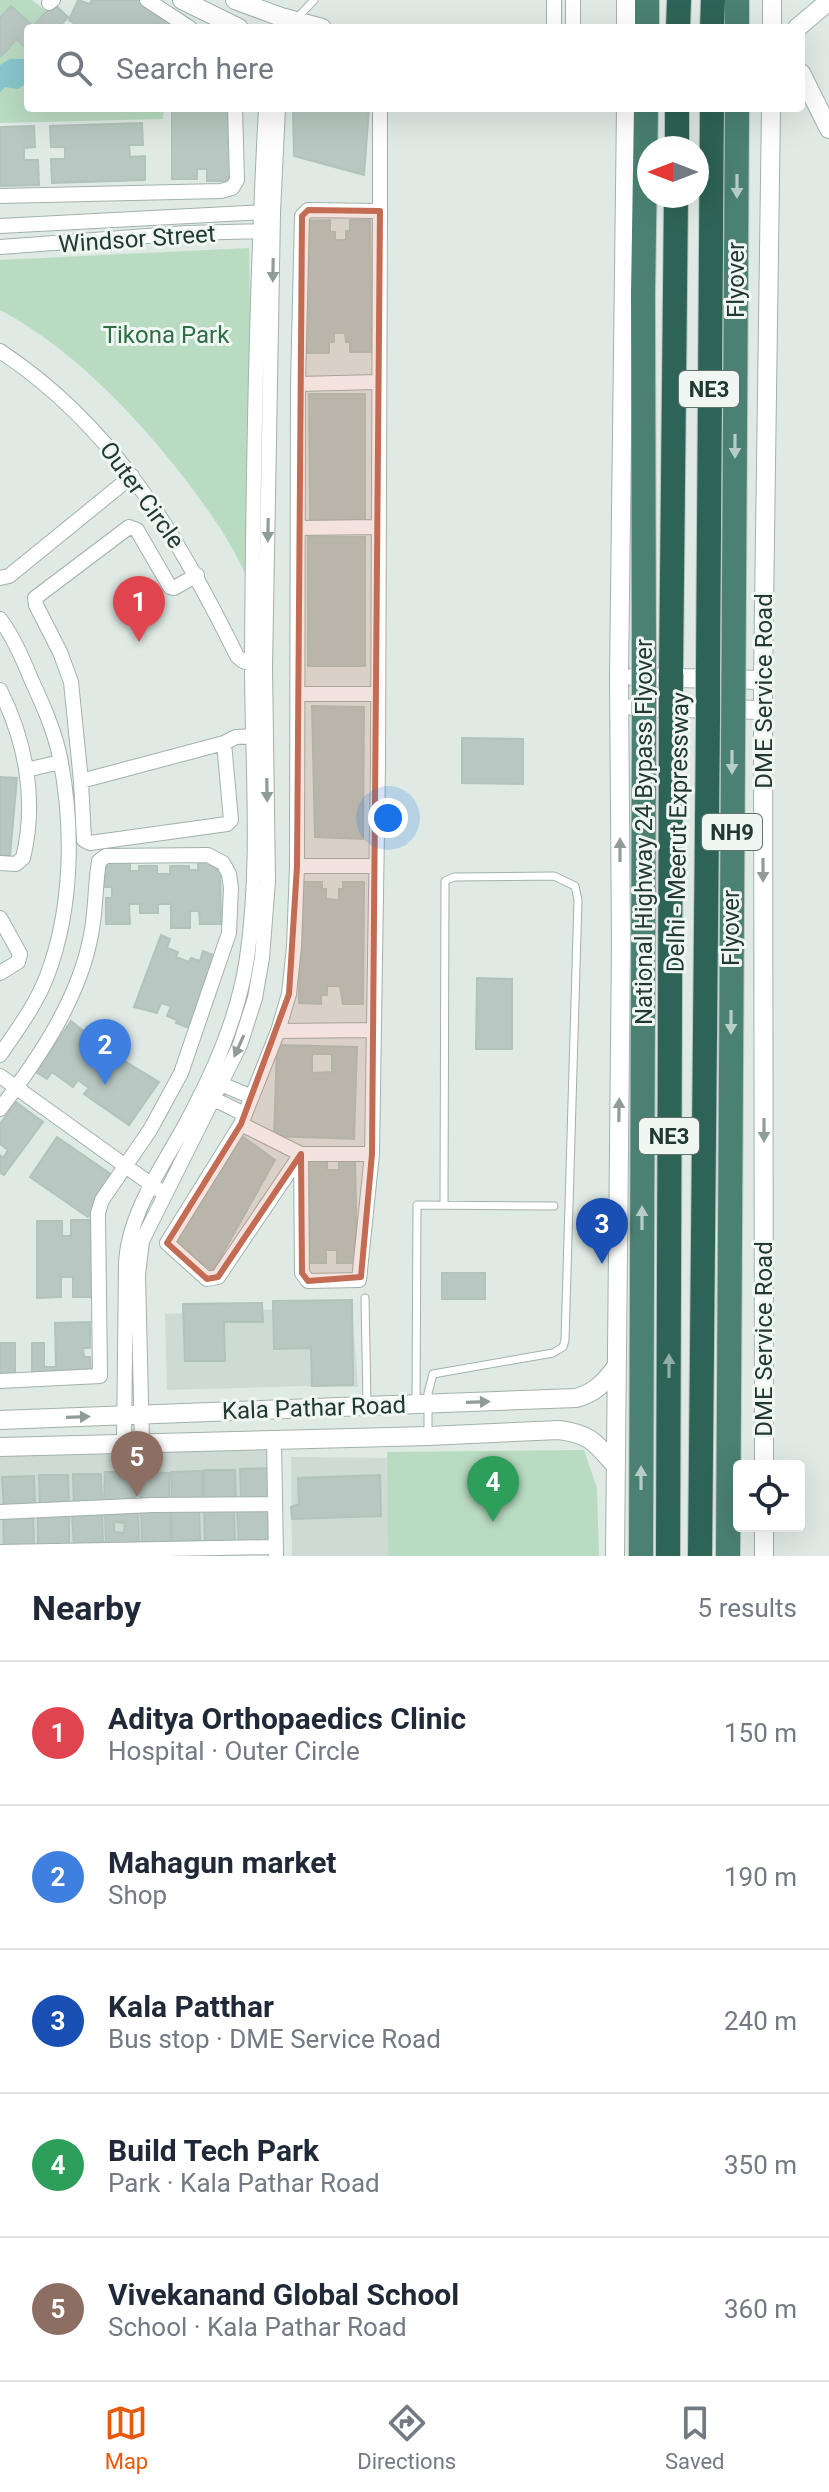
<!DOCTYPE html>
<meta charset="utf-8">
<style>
body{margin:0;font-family:Roboto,sans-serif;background:#f6f6f7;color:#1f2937}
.controls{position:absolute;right:24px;bottom:24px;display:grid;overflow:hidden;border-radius:8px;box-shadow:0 8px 32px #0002}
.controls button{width:72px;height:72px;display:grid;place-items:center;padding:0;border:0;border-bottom:2px solid #e0e1e3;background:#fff;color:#1f2937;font:40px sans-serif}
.compass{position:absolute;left:637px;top:136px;width:72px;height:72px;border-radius:50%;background:#fff;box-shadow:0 8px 32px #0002;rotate:270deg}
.you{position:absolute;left:388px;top:818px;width:28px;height:28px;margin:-20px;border:6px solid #fff;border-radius:50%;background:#1a73e8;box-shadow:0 0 0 12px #1a73e833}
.badge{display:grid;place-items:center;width:52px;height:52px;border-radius:50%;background:#ea580c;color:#fff;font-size:26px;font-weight:700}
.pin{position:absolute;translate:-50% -66px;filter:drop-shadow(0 2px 4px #0008)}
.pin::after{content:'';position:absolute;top:42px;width:28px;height:24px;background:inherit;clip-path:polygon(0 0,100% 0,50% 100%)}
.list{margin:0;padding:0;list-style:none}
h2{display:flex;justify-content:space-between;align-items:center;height:104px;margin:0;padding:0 32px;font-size:34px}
h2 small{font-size:26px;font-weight:400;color:#747a83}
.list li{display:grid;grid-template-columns:52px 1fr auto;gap:24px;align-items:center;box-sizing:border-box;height:144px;padding:0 32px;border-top:2px solid #e0e1e3}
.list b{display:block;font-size:30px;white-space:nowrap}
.list p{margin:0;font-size:26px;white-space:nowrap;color:#747a83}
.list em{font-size:26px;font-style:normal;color:#747a83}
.icon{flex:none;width:44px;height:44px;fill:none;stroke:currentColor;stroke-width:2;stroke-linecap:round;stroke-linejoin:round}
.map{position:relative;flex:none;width:829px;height:1556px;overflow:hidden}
.search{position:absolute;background:#fff;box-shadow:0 8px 32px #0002;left:24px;right:24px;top:24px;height:88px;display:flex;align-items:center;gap:20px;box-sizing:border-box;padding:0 28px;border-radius:8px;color:#747a83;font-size:30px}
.sheet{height:824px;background:#fff}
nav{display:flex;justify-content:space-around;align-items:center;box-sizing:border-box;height:112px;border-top:2px solid #e0e1e3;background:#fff;font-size:22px;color:#747a83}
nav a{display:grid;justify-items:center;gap:4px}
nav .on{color:#ea580c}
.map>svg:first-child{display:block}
</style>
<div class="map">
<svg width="829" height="1556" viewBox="0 0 829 1556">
<rect width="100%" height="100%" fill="#dfeae5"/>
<path fill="#cedad4" d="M352 1306 358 1387 305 1386 167 1390 165 1314Z
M274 1440 276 1547 0 1553V1447Z
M291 1457 396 1458 397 1556H292Z"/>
<path fill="#b9dbc1" d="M0 0H32L67 28H28V108H164L163 119 0 123Z
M249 248 255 591C242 568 231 543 216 522 163 444 84 354 0 310V260Z
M584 1450 597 1488 599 1556H388L387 1452Z"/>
<path fill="#89c6cd" d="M10 59H24L28 62V82L18 89 5 87 0 92V65Z"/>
<path fill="#b8c7c1" stroke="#b2c3bb" stroke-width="2" fill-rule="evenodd" d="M78 0 90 4 92 0H138L180 27 81 28 69 20Z
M54 4 68 17 58 28H28V50L17 39 0 57V18L11 6 33 26Z
M172 108H232V181H207V169H197V179H172Z
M293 108H369L364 175 294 156Z
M142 123 143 145H129L130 157 145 156V180L52 183 51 159H65V147H51L50 126Z
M34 126 35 147 24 148V160H38L39 185 0 186V127Z
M330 220V232H335V240H346V231H350V220H370L372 352H350V342H346L345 333H334V342H329V353H306L304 221Z
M309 394H365V521H310Z
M308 537H365V666H308Z
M312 706 364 707 363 839 315 837Z
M462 738 523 739V784L462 783Z
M0 777 17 778 10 856 0 855Z
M220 860 221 924H200L199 911H190V928H171V904H158V913H140V904H129L130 924H106V898H112V887H105V862L130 861V871H139V866H157V874H170V866H189V870H198V861Z
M300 882H322V889H326V899L339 900V889H343V882H364L363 1004H343L340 986H327V995H321V1004L299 1003Z
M161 935 170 939 167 948 178 952 176 957 189 962 191 958 200 961 203 951 216 956 189 1028 176 1023 177 1020 167 1016 171 1006 161 1003 157 1013 134 1007Z
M477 978 512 979V1049H476Z
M71 1021 103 1047 97 1056 107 1063 113 1054 159 1082 129 1125 84 1094 89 1088 78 1080 73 1087 52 1072 47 1079 36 1072Z
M277 1045 357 1047 354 1139 274 1136ZM312 1054H332V1072L312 1073Z
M16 1102 43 1122 4 1175 0 1173V1155L3 1158 8 1150 0 1144V1124Z
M242 1136 275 1160 213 1271 173 1243Z
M57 1137 115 1177 88 1217 30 1177Z
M339 1159H355L357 1263H337V1250H326V1263H308L306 1160H327V1170H339Z
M71 1220H93L94 1297H73V1277H61V1297L37 1298V1221H62V1236H71Z
M442 1273H485V1299H442Z
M352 1300 353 1385 312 1386 311 1348 274 1349 273 1301Z
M262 1303 263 1322H224L225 1361H185L183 1304Z
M90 1322V1348H83L84 1357H90L91 1378 32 1380V1343H44V1367H56L55 1323Z
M0 1343H15V1378H0Z
M273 1468V1497L241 1498 240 1469Z
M204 1470H235L236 1501H204Z
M202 1471 203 1503H172L171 1472Z
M105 1472H135V1505L104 1504Z
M140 1472 169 1473V1502H140Z
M73 1474H101L102 1505 74 1506Z
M39 1475H68L69 1507 40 1508Z
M380 1475 381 1516 292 1519 291 1507 299 1504 298 1478Z
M34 1476 35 1509 4 1510 2 1477Z
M141 1507H170V1542H142Z
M199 1508 200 1540 172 1541V1509Z
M204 1508H234L235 1545 205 1546Z
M271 1508 273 1541 239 1543 237 1510Z
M102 1510 103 1546 74 1548 72 1511Z
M138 1510 139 1545 106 1546 105 1511ZM114 1522 125 1523 124 1533 114 1532Z
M33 1513 34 1549 4 1550 3 1514Z
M38 1513H69V1547H38Z"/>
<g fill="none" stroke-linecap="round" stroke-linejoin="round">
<g stroke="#a2b1ac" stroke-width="9">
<path id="service" d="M296 19 314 0
M365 1298 367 1404
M416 1402 417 1205 554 1206
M428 1436V1393L433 1374 553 1353 563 1347 565 1340 578 900 575 886 554 876 454 877 445 881 444 1205"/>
</g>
<g stroke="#a2b1ac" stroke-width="16">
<path id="minor" d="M147 0 190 28
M554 0V28
M573 0V28
M49 3 53 0
M0 196 221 191 232 188 237 180 235 108
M0 226 267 212
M0 247 187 233 269 231
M0 351C114 426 178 536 237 656L243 661 258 666
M298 384 378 382
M298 528 378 527
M197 575 174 588 170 587 137 530 129 527 35 598 36 605 60 652 71 682 81 781 84 840 90 843 227 824 231 820 224 743 236 737 254 736
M0 578 9 576 132 476
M0 619C13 636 23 659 31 679 42 703 53 727 59 753 74 824 73 908 47 976 36 1005 17 1030 0 1055
M0 690C26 742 37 801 23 858L16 864 0 863
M298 694H377
M26 770 60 762
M81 781 224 743
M297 866H376
M0 918 20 954 18 962 0 973
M278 1031 373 1030
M0 1076 159 1190
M216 1082 252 1097
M206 1095 244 1114
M0 1109C39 1058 79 999 91 935 96 910 95 885 99 861L106 856 208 855 223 863 229 874 231 888 229 933 181 1073 150 1130 102 1200 98 1213 100 1376 0 1381
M241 1124 301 1154H372
M301 1154 218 1277 207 1279 167 1243 241 1124 278 1031 289 994 294 947 297 866 298 384 302 216 308 210 380 211V108
M301 1154 302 1273 308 1281 359 1280 372 1154 378 765 380 211
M274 1440 276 1556
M142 1443 138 1275 142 1241 240 1045 255 998 262 958 268 881 265 667 273 212 278 108
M124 1444 126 1264C128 1215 161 1169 184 1127 213 1074 238 1018 247 958 261 861 252 761 252 663 253 478 256 293 266 108
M0 1512 153 1505 275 1504
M0 1552 276 1547"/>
</g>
<g stroke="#a2b1ac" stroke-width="20">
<path id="tertiary" d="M182 0 239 28
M235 0 281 17 322 28
M626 0V28
M772 0V28
M797 28 829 1
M801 73 829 129
M634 677 763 680
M634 707 763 710
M0 1420 576 1398C595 1393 605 1382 616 1367
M0 1447 428 1436 559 1430C590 1434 595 1442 615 1465
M764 1466 763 680 771 108
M615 1556 621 944 619 677 626 108
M764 1556V1526"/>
</g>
<g stroke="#bcc4c2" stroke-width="26">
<path id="trunk" d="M647 28V0
M737 28V0
M644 667 643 294 646 108
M641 1556 644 716"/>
</g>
<g stroke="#bcc4c2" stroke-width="26">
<path id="motorway" d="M678 28 679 0
M712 28 713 0
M677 148V108
M708 669 712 108
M671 673 676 196
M668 1556 671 717
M700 1556 708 717"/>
</g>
<use href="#service" stroke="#fff" stroke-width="7"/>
<use href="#minor" stroke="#fff" stroke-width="14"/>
<use href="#tertiary" stroke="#fff" stroke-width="18"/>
<use href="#trunk" stroke="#4a8172" stroke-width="24"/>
<use href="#motorway" stroke="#2e6457" stroke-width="24"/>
<g stroke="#bcc4c2" stroke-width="26" stroke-linecap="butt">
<path id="trunk-bridge" d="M644 667V716
M728 1556 737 108"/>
</g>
<g stroke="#bcc4c2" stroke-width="26" stroke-linecap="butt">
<path id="motorway-bridge" d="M671 717V673
M708 717V669"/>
</g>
<use href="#trunk-bridge" stroke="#4a8172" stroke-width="24"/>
<use href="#motorway-bridge" stroke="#2e6457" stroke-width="24"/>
</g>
<defs><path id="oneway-solid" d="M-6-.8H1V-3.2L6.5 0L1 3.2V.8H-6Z" transform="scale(2)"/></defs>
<g fill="#b6cec6">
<use href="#oneway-solid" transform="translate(737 186) rotate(90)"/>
<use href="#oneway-solid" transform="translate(735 446) rotate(90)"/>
<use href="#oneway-solid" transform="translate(732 762) rotate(90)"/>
<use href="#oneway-solid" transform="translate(731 1022) rotate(90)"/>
<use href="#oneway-solid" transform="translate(642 1218) rotate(-90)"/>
<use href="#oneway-solid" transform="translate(641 1478) rotate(-90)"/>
</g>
<g fill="#909c98">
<use href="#oneway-solid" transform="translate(273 270) rotate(91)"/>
<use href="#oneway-solid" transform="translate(268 530) rotate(91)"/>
<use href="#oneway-solid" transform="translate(267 790) rotate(89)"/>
<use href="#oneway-solid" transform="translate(620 850) rotate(-90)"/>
<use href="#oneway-solid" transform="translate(763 870) rotate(90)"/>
<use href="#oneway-solid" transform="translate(239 1046) rotate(114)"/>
<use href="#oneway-solid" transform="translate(619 1110) rotate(-89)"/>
<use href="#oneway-solid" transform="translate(764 1130) rotate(90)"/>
<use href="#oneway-solid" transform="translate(478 1402) rotate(-2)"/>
<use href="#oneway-solid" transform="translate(78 1417) rotate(-2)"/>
</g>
<use fill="#8faea5" href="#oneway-solid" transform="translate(669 1366) rotate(-90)"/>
<path fill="#c36c53" fill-opacity="0.2" stroke="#c36c53" stroke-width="6" stroke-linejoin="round" d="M308 210 380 211 372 1154 361 1277 308 1281 302 1273 301 1154 218 1277 207 1279 167 1243 241 1124 289 994 297 866 302 216Z"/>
<g text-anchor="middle" stroke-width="6" stroke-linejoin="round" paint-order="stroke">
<g fill="#f0f7f3" stroke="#5f726c" stroke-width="2">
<rect x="679" y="371" width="60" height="36" rx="6"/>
<rect x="702" y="814" width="60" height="36" rx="6"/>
<rect x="639" y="1118" width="60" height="36" rx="6"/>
</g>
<g font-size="22" font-weight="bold" fill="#213932">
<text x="709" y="397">NE3</text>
<text x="732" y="840">NH9</text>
<text x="669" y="1144">NE3</text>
</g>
<g font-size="24" fill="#213932" stroke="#f0f7f3">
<text transform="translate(137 239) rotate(-4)" y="8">Windsor Street</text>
<text transform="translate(736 280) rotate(-90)" y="8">Flyover</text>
<text transform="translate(142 495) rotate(54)" y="8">Outer Circle</text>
<text transform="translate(764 691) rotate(-90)" y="8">DME Service Road</text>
<text transform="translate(644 832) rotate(-90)" y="8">National Highway 24 Bypass Flyover</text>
<text transform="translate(678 832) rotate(-89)" y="8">Delhi - Meerut Expressway</text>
<text transform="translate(731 928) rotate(-90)" y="8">Flyover</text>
<text transform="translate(764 1339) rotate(-90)" y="8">DME Service Road</text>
<text transform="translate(314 1408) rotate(-2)" y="8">Kala Pathar Road</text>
</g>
<g font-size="24" fill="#2d6e44" stroke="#f0f7f3">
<text x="166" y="343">Tikona Park</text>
</g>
</g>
</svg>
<div class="controls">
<button><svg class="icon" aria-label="locate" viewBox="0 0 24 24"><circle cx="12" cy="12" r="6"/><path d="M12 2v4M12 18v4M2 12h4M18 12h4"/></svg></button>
</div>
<svg class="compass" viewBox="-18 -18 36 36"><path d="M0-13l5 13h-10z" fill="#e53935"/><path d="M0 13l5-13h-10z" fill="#747a83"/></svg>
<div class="you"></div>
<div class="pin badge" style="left:139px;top:642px;background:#e0444e">1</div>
<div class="pin badge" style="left:105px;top:1085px;background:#3f7fe0">2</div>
<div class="pin badge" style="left:602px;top:1264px;background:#1a4fb4">3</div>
<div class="pin badge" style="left:493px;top:1522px;background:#2e9e5b">4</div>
<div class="pin badge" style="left:137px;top:1497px;background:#8d6e63">5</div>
<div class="search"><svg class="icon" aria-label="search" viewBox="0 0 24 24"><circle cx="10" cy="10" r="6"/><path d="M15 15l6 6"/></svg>Search here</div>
</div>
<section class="sheet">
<h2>Nearby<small>5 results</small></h2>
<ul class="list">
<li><span class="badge" style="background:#e0444e">1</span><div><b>Aditya Orthopaedics Clinic</b><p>Hospital · Outer Circle</p></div><em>150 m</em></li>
<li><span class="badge" style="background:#3f7fe0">2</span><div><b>Mahagun market</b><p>Shop</p></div><em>190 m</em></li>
<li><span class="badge" style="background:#1a4fb4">3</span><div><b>Kala Patthar</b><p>Bus stop · DME Service Road</p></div><em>240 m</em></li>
<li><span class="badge" style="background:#2e9e5b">4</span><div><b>Build Tech Park</b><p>Park · Kala Pathar Road</p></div><em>350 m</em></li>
<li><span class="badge" style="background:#8d6e63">5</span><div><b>Vivekanand Global School</b><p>School · Kala Pathar Road</p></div><em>360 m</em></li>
</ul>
</section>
<nav>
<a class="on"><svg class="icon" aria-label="map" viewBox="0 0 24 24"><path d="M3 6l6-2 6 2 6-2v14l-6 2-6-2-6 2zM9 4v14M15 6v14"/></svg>Map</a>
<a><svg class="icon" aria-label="directions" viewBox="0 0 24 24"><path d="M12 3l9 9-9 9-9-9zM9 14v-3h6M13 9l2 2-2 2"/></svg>Directions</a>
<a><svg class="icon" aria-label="saved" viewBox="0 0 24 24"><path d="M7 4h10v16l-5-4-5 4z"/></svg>Saved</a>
</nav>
